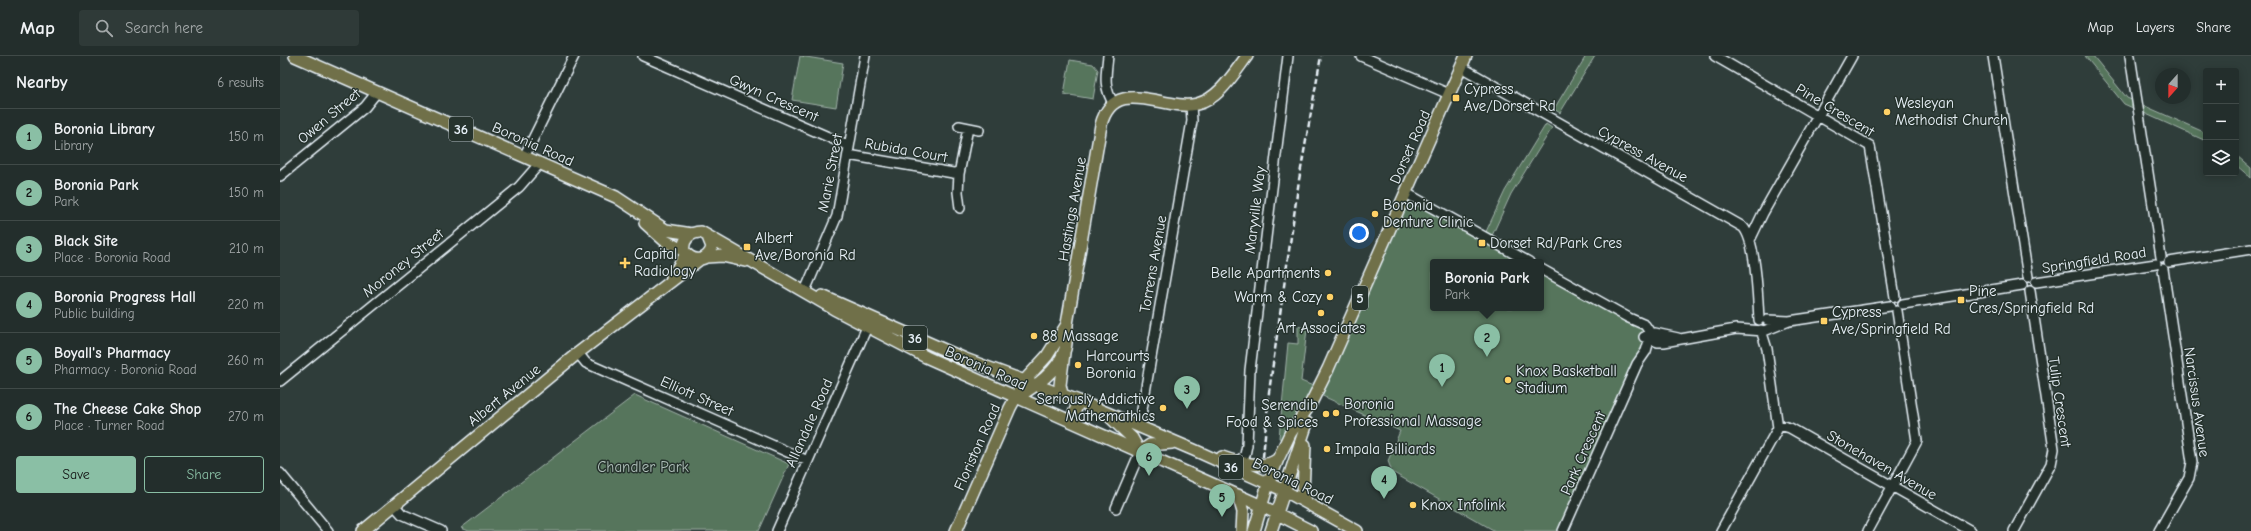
<!DOCTYPE html>
<meta charset="utf-8">
<style>
body{margin:0;font-family:"Comic Neue",sans-serif;background:#2f3a38;color:#f1f3f6}
.controls{position:absolute;right:12px;top:12px;display:grid;overflow:hidden;border-radius:4px;box-shadow:0 2px 10px #0003}
.controls button{width:36px;height:36px;display:grid;place-items:center;padding:0;border:0;border-bottom:1px solid #404a48;background:#232e2c;color:#f1f3f6;font:20px sans-serif}
.compass{position:absolute;left:1875px;top:12px;width:36px;height:36px;border-radius:50%;background:#232e2c;box-shadow:0 2px 10px #0003;rotate:201deg}
.you{position:absolute;left:1079px;top:177px;width:14px;height:14px;margin:-10px;border:3px solid #fff;border-radius:50%;background:#1a73e8;box-shadow:0 0 0 6px #1a73e833}
.badge{display:grid;place-items:center;width:26px;height:26px;border-radius:50%;background:#8abfa5;color:#111;font-size:13px;font-weight:700}
.pin{position:absolute;translate:-50% -33px;filter:drop-shadow(0 1px 2px #0008)}
.pin::after{content:'';position:absolute;top:21px;width:14px;height:12px;background:inherit;clip-path:polygon(0 0,100% 0,50% 100%)}
.popup{position:absolute;left:1150px;top:203px;width:114px;height:52px;box-sizing:border-box;display:grid;place-content:center;border-radius:4px;background:#232e2c;filter:drop-shadow(0 1px 3px #0005);font-size:13px;white-space:nowrap;color:#a3a8a9}
.popup b{font-size:15px;color:#f1f3f6}
.popup::after{content:'';position:absolute;left:50%;top:100%;margin-left:-8px;border:8px solid transparent;border-top-color:#232e2c}
.list{margin:0;padding:0;list-style:none}
h2{display:flex;justify-content:space-between;align-items:center;height:52px;margin:0;padding:0 16px;font-size:17px}
h2 small{font-size:13px;font-weight:400;color:#a3a8a9}
.list li{display:grid;grid-template-columns:26px 1fr auto;gap:12px;align-items:center;box-sizing:border-box;height:56px;padding:0 16px;border-top:1px solid #404a48}
.list b{display:block;font-size:15px;white-space:nowrap}
.list p{margin:0;font-size:13px;white-space:nowrap;color:#a3a8a9}
.list em{font-size:13px;font-style:normal;color:#a3a8a9}
.actions{display:flex;gap:8px;padding:12px 16px}
.actions a{flex:1;padding:9px 0;border:1px solid #8abfa5;border-radius:4px;text-align:center;font-size:14px;color:#8abfa5}
.actions .main{background:#8abfa5;color:#111}
.icon{flex:none;width:22px;height:22px;fill:none;stroke:currentColor;stroke-width:2;stroke-linecap:round;stroke-linejoin:round}
.map{position:relative;flex:none;width:1971px;height:475px;overflow:hidden}
header{display:flex;align-items:center;gap:24px;box-sizing:border-box;height:56px;padding:0 20px;background:#232e2c;border-bottom:1px solid #404a48}
header strong{font-size:19px}
nav{display:flex;gap:22px;margin-inline-start:auto;font-size:14px}
.search{width:280px;height:36px;background:#2f3a38;display:flex;align-items:center;gap:10px;box-sizing:border-box;padding:0 14px;border-radius:4px;color:#a3a8a9;font-size:15px}
main{display:flex}
aside{flex:1;background:#232e2c}
.map>svg:first-child{display:block}
</style>
<header>
<strong>Map</strong>
<div class="search"><svg class="icon" aria-label="search" viewBox="0 0 24 24"><circle cx="10" cy="10" r="6"/><path d="M15 15l6 6"/></svg>Search here</div>
<nav><a>Map</a><a>Layers</a><a>Share</a></nav>
</header>
<main>
<aside>
<h2>Nearby<small>6 results</small></h2>
<ul class="list">
<li><span class="badge">1</span><div><b>Boronia Library</b><p>Library</p></div><em>150 m</em></li>
<li><span class="badge">2</span><div><b>Boronia Park</b><p>Park</p></div><em>150 m</em></li>
<li><span class="badge">3</span><div><b>Black Site</b><p>Place · Boronia Road</p></div><em>210 m</em></li>
<li><span class="badge">4</span><div><b>Boronia Progress Hall</b><p>Public building</p></div><em>220 m</em></li>
<li><span class="badge">5</span><div><b>Boyall's Pharmacy</b><p>Pharmacy · Boronia Road</p></div><em>260 m</em></li>
<li><span class="badge">6</span><div><b>The Cheese Cake Shop</b><p>Place · Turner Road</p></div><em>270 m</em></li>
</ul>
<div class="actions"><a class="main">Save</a><a>Share</a></div>
</aside>
<div class="map">
<svg width="1971" height="475" viewBox="0 0 1971 475">
<rect width="100%" height="100%" fill="#2f3d3a"/>
<filter id="ink" filterUnits="userSpaceOnUse"><feTurbulence type="fractalNoise" baseFrequency=".025" numOctaves="2"/><feDisplacementMap in="SourceGraphic" scale="8" xChannelSelector="R" yChannelSelector="G"/><feConvolveMatrix kernelMatrix="1 2 1 2 8 2 1 2 1" color-interpolation-filters="sRGB"/></filter>
<g filter="url(#ink)">
<path fill="#57745b" stroke="#a0b2aa" d="M520 0 563 7 556 51 512 44Z
M1306 0H1315L1280 57 1274 53Z
M1805 0H1813L1847 42 1926 77V85L1844 48Z
M790 4 813 8 818 14 813 43 784 38Z
M1266 68 1272 72 1231 138 1210 184 1249 206H1153V252H1261V213L1359 268 1368 279 1283 475H1215L1112 416 1108 405 1120 375 1036 337 1007 385 999 382 1008 287 1018 288V270L1027 273 1021 325 1038 332 1126 137 1204 180 1225 135Z
M1956 99 1971 112V122L1956 109Z
M355 339 509 408 479 475H189L181 472Z"/>
<g fill="none" stroke-linecap="round" stroke-linejoin="round">
<g stroke="#e8f1f8" stroke-width="12">
<path id="minor" d="M363 0 569 90
M828 0C826 18 823 32 834 48
M1081 0 1169 38
M1435 0 1590 90 1615 241
M1713 0 1748 221
M1850 0 1881 201
M1181 11 1463 171C1476 184 1478 245 1479 264
M679 70 699 74
M568 99 679 118 688 72
M244 101 294 0
M679 118 678 136 680 152
M0 120 85 51 97 36
M1126 137 1249 206
M1470 184 1483 157 1572 0
M1889 206 1971 193
M1261 213 1349 262 1365 269 1371 278 1366 295 1357 308 1283 475
M1756 226 1876 208
M525 235 557 160 585 0
M1623 248 1742 229
M1487 264 1509 265 1610 250
M1366 280 1375 277 1398 282
M1364 281 1378 286H1384L1456 273 1484 275 1509 265
M298 297 306 307 528 405
M0 325 239 131 260 107
M1499 369 1510 372 1691 475
M859 371 912 65 911 49
M959 405 965 399 967 389 970 314 1008 0
M0 417 48 475
M114 449 122 458 161 475
M836 452 860 396
M497 475 587 271
M1441 475 1498 372 1487 293 1481 274
M1588 475 1637 385 1617 255
M1734 475 1771 408 1774 393 1750 235
M1879 475 1909 422 1912 406 1883 213"/>
</g>
<g stroke="#e8f1f8" stroke-width="14">
<path id="major" d="M15 0 336 141 386 174 412 178
M365 167 384 184 404 195
M428 181 432 191C428 206 413 207 404 195 402 184 410 176 421 176L554 253 646 301 982 450 1031 475
M426 201 442 200 465 205
M392 221 406 198
M542 240 685 303 799 345 914 394 1005 435 1077 475
M782 338 780 329 784 297
M736 342C754 331 779 315 785 293 787 285 787 276 787 268L821 69C834 18 885 56 917 48 939 43 954 17 967 0
M831 362 852 382 860 396
M791 365 799 345
M1025 389 1023 438 1027 447
M860 396 870 389 892 387
M942 401C956 406 985 414 998 403
M958 439 963 456 962 475
M83 475 298 297 419 204
M676 475 730 352 745 324 767 300 786 270
M974 475 988 428 998 403 1010 378 1031 347 1048 313 1186 0
M991 475 1027 367"/>
</g>
<use href="#minor" stroke="#26332d" stroke-width="9"/>
<use href="#major" stroke="#6f704a" stroke-width="11"/>
<path stroke="#e8f1f8" stroke-width="2.5" stroke-dasharray="6 3" stroke-linecap="butt" d="M983 401 989 336 1019 124 1041 0"/>
</g>
</g>
<g fill="#ffd166" stroke="#26332d" stroke-width="1.5">
<rect x="1172" y="38" width="8" height="8" rx="2"/>
<circle cx="1607" cy="56" r="4"/>
<circle cx="1095" cy="158" r="4"/>
<rect x="1198" y="183" width="8" height="8" rx="2"/>
<rect x="463" y="187" width="8" height="8" rx="2"/>
<path d="M343 201h4v4h4v4h-4v4h-4v-4h-4v-4h4z"/>
<circle cx="1048" cy="217" r="4"/>
<circle cx="1050" cy="241" r="4"/>
<rect x="1677" y="240" width="8" height="8" rx="2"/>
<circle cx="1041" cy="257" r="4"/>
<rect x="1540" y="261" width="8" height="8" rx="2"/>
<circle cx="754" cy="280" r="4"/>
<circle cx="798" cy="309" r="4"/>
<circle cx="1228" cy="324" r="4"/>
<circle cx="883" cy="352" r="4"/>
<circle cx="1056" cy="357" r="4"/>
<circle cx="1046" cy="358" r="4"/>
<circle cx="1047" cy="393" r="4"/>
<circle cx="1133" cy="449" r="4"/>
</g>
<g text-anchor="middle" stroke-width="3" stroke-linejoin="round" paint-order="stroke">
<g fill="#26332d" stroke="#aeb8bb" stroke-width="1">
<rect x="169" y="61" width="24" height="24" rx="3"/>
<rect x="1072" y="230" width="16" height="24" rx="3"/>
<rect x="623" y="270" width="24" height="24" rx="3"/>
<rect x="939" y="399" width="24" height="24" rx="3"/>
</g>
<g font-size="14" font-weight="bold" fill="#e8f1f8">
<text x="181" y="78">36</text>
<text x="1080" y="247">5</text>
<text x="635" y="287">36</text>
<text x="951" y="416">36</text>
</g>
<g font-size="15" fill="#e8f1f8" stroke="#26332d" text-anchor="start">
<text x="1184" y="38">Cypress<tspan x="1184" dy="17">Ave/Dorset Rd</tspan></text>
<text x="1615" y="52">Wesleyan<tspan x="1615" dy="17">Methodist Church</tspan></text>
<text x="1103" y="154">Boronia<tspan x="1103" dy="17">Denture Clinic</tspan></text>
<text x="475" y="187">Albert<tspan x="475" dy="17">Ave/Boronia Rd</tspan></text>
<text x="1210" y="192">Dorset Rd/Park Cres</text>
<text x="354" y="203">Capital<tspan x="354" dy="17">Radiology</tspan></text>
<text x="1040" y="222" text-anchor="end">Belle Apartments</text>
<text x="1689" y="240">Pine<tspan x="1689" dy="17">Cres/Springfield Rd</tspan></text>
<text x="1042" y="246" text-anchor="end">Warm &amp; Cozy</text>
<text x="1552" y="261">Cypress<tspan x="1552" dy="17">Ave/Springfield Rd</tspan></text>
<text x="1041" y="277" text-anchor="middle">Art Associates</text>
<text x="762" y="285">88 Massage</text>
<text x="806" y="305">Harcourts<tspan x="806" dy="17">Boronia</tspan></text>
<text x="1236" y="320">Knox Basketball<tspan x="1236" dy="17">Stadium</tspan></text>
<text x="875" y="348" text-anchor="end">Seriously Addictive<tspan x="875" dy="17">Mathemathics</tspan></text>
<text x="1064" y="353">Boronia<tspan x="1064" dy="17">Professional Massage</tspan></text>
<text x="1038" y="354" text-anchor="end">Serendib<tspan x="1038" dy="17">Food &amp; Spices</tspan></text>
<text x="1055" y="398">Impala Billiards</text>
<text x="1141" y="454">Knox Infolink</text>
</g>
<g font-size="15" fill="#e8f1f8" stroke="#26332d">
<text transform="translate(494 42) rotate(24)" y="5">Gwyn Crescent</text>
<text transform="translate(1555 54) rotate(31)" y="5">Pine Crescent</text>
<text transform="translate(49 60) rotate(-40)" y="5">Owen Street</text>
<text transform="translate(253 88) rotate(24)" y="5">Boronia Road</text>
<text transform="translate(1130 91) rotate(-66)" y="5">Dorset Road</text>
<text transform="translate(626 94) rotate(10)" y="5">Rubida Court</text>
<text transform="translate(1363 98) rotate(29)" y="5">Cypress Avenue</text>
<text transform="translate(550 117) rotate(-79)" y="5">Marie Street</text>
<text transform="translate(792 153) rotate(-80)" y="5">Hastings Avenue</text>
<text transform="translate(975 154) rotate(-83)" y="5">Maryville Way</text>
<text transform="translate(1814 204) rotate(-9)" y="5">Springfield Road</text>
<text transform="translate(123 207) rotate(-39)" y="5">Moroney Street</text>
<text transform="translate(873 208) rotate(-80)" y="5">Torrens Avenue</text>
<text transform="translate(706 312) rotate(24)" y="5">Boronia Road</text>
<text transform="translate(224 339) rotate(-39)" y="5">Albert Avenue</text>
<text transform="translate(417 340) rotate(24)" y="5">Elliott Street</text>
<text transform="translate(1780 346) rotate(82)" y="5">Tulip Crescent</text>
<text transform="translate(1917 346) rotate(82)" y="5">Narcissus Avenue</text>
<text transform="translate(529 367) rotate(-66)" y="5">Allandale Road</text>
<text transform="translate(697 391) rotate(-66)" y="5">Floriston Road</text>
<text transform="translate(1303 397) rotate(-66)" y="5">Park Crescent</text>
<text transform="translate(1602 409) rotate(30)" y="5">Stonehaven Avenue</text>
<text transform="translate(1013 425) rotate(26)" y="5">Boronia Road</text>
</g>
<g font-size="15" fill="#aebfb9" stroke="#26332d">
<text x="363" y="416">Chandler Park</text>
</g>
</g>
</svg>
<div class="controls">
<button>+</button>
<button>−</button>
<button><svg class="icon" aria-label="layers" viewBox="0 0 24 24"><path d="M12 4l9 5-9 5-9-5zM3 14l9 5 9-5"/></svg></button>
</div>
<svg class="compass" viewBox="-18 -18 36 36"><path d="M0-13l5 13h-10z" fill="#e53935"/><path d="M0 13l5-13h-10z" fill="#a3a8a9"/></svg>
<div class="you"></div>
<div class="pin badge" style="left:1162px;top:331px">1</div>
<div class="pin badge" style="left:1207px;top:301px">2</div>
<div class="popup"><b>Boronia Park</b>Park</div>
<div class="pin badge" style="left:907px;top:353px">3</div>
<div class="pin badge" style="left:1104px;top:443px">4</div>
<div class="pin badge" style="left:942px;top:461px">5</div>
<div class="pin badge" style="left:869px;top:420px">6</div>
</div>
</main>
